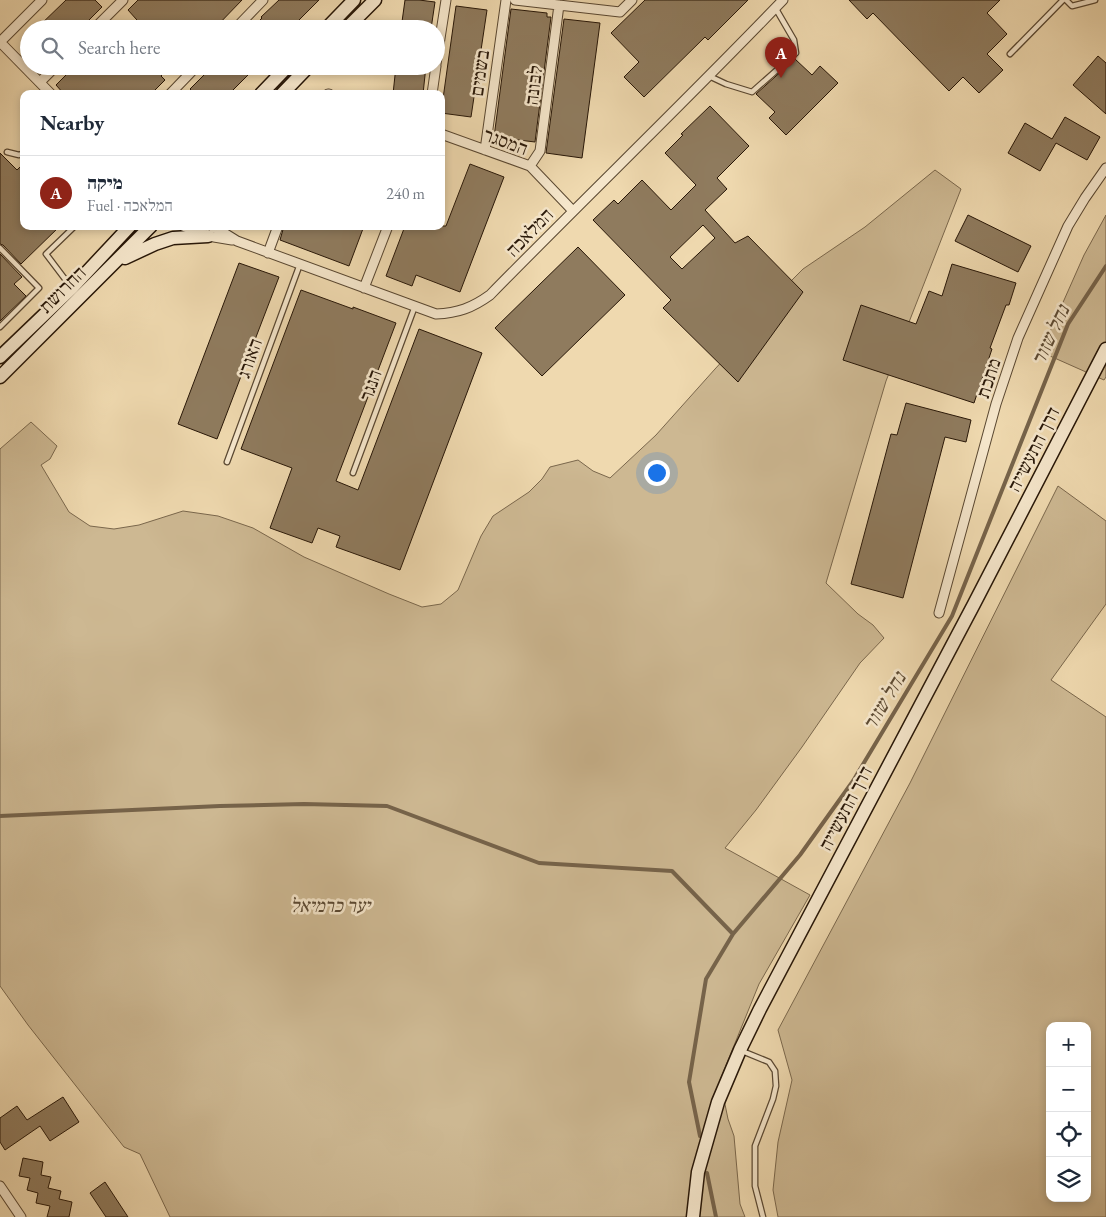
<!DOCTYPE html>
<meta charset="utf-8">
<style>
body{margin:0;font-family:"EB Garamond","Frank Ruhl Libre",serif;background:#f2f2f3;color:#1f2937}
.controls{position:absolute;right:15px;bottom:15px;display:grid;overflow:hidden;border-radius:10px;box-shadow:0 2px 8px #0003}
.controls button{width:45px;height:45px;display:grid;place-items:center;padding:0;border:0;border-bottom:1px solid #e0e1e3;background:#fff;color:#1f2937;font:25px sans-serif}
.you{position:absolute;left:656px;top:472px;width:18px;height:18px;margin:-12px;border:4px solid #fff;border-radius:50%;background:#1a73e8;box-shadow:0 0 0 8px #1a73e833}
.badge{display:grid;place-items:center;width:32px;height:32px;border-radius:50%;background:#8f2418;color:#fff;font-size:16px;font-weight:700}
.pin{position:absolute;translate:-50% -41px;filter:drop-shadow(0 1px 2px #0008)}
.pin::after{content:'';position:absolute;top:26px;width:18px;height:15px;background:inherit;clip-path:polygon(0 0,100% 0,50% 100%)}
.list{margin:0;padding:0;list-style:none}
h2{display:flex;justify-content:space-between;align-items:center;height:65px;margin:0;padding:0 20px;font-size:21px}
h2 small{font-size:16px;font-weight:400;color:#747a83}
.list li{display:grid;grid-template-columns:32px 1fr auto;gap:15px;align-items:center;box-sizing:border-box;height:75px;padding:0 20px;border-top:1px solid #e0e1e3}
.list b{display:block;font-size:19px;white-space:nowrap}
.list p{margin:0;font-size:16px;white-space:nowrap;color:#747a83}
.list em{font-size:16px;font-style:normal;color:#747a83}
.icon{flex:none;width:28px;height:28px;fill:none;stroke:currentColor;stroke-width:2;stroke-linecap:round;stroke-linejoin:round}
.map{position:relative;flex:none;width:1106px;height:1217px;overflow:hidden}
.search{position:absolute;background:#fff;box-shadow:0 2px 8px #0003;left:20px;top:20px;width:425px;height:55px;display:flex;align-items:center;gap:12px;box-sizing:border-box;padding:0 18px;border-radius:28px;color:#747a83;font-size:19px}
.panel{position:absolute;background:#fff;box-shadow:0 2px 8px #0003;left:20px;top:90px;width:425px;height:140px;border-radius:10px}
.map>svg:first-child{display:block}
</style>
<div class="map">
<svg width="1106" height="1217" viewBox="0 0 1106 1217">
<rect width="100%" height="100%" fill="#efd9af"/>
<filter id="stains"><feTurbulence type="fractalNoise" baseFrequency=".004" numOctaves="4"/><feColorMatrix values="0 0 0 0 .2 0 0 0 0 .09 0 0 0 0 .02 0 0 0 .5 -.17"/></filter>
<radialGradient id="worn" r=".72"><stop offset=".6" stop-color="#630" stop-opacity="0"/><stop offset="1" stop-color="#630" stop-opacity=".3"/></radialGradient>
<path fill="#cdb892" stroke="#7a674c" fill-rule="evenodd" d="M935 170 961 189 886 381 826 583 858 614 873 625 884 638 860 663 802 747 756 810 725 848 810 895 759 984 720 1080 728 1119 734 1136 740 1204 745 1217H170L140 1154 124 1147 28 1025 0 986V449L31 422 57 446 50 459 41 465 69 512 90 526 114 529 139 525 183 511 218 516 253 528 304 557 389 594 422 607 441 604 458 590 481 536 493 516 529 492 542 479 550 467 578 460 593 471 610 478 656 435 715 369 739 343 781 291 803 269 865 227Z
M1106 215V377L1104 380 1041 352 1084 255Z
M1058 486 1106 521V604L1051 680 1106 717V1217H778L773 1190 778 1142 792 1080 778 1030 910 783ZM1050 1026H1087V1198H1050Z"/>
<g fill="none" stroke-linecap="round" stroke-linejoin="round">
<path stroke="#76634a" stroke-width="4" d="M0 816 220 806 304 804 387 806 539 863 672 871 733 934
M700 1136 689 1082 706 979 733 934 800 855 853 781 952 616 1068 324 1106 266
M707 1173 716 1217"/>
</g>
<path fill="#8f7b5e" stroke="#271607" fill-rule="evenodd" d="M66 0H95L102 7 80 29H36Z
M138 0H242L214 29H145L128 10Z
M279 0H319L290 29H251L262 18 261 17Z
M405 0H419L435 2 431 29H401Z
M645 0H748L708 40 705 37 644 97 624 77 639 62 611 33Z
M849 0H1000L987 13 1007 34 987 54 1003 70 979 93 963 77 949 91 873 13 867 19Z
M456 6 487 10 471 117 441 113Z
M511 9 547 13V17H551L535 142 494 137Z
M564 19 600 23 582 158 546 153Z
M1098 56 1106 63V114L1073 85Z
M795 59 812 75 820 66 838 83 786 135 769 118 775 112 756 94Z
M75 66H171L161 76 165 80 151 94H64L56 85Z
M213 66H257L229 94H195L190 89Z
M396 66H426L423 94H393Z
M710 106 749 146 717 178 727 189 705 210 735 243 748 236 803 292 738 382 663 308 671 300 593 220 614 200 618 204 642 180 671 210 696 185 665 153 683 135 681 134ZM703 225 715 238 682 269 670 257Z
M1065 117 1100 137 1087 160 1056 143 1040 171 1008 153 1025 123 1052 139Z
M0 153 17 170 24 163V226H60L21 264 3 245 0 244Z
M470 164 504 177 460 292 416 275 412 286 386 276 405 226H446Z
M968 215 1031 246 1018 272 955 241Z
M284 226H364L349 266 280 240Z
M578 247 625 295 542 376 495 328Z
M0 254 22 277 14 284 26 296 0 321Z
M239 263 279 277 217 439 178 424Z
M952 264 1016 283 1009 305H1006L990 348 992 349 974 403 843 360 861 305 916 324 929 291 942 296Z
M301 290 353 309V307L396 323 336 481 358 490 419 329 482 353 400 570 336 547 340 536 318 528 312 543 270 528 292 468 241 449Z
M906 403 971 420 966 442 945 437 903 598 851 584 891 434 897 435Z
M63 1097 79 1122 50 1141 40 1126 5 1150 0 1142V1118L17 1106 27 1120Z
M23 1158 43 1162 41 1175 51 1177 48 1188 61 1191 59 1199 72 1202 69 1217H47L50 1206 36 1203 38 1193 27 1190 30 1178 19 1176Z
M105 1182 128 1217H106L90 1193Z"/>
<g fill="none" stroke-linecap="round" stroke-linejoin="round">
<g stroke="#594731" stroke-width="7">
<path id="lane" d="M1066 0 1072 6 1095 0
M1010 54 1063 0
M709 76 726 84 752 92 796 53 794 40 776 9
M7 152 19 155 24 153
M0 248 39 288 0 327
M71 287 46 254 75 226
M227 462 300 264
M353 473 415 306
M742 1051 769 1062 775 1071 776 1086 773 1099 755 1146V1186L763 1217"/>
</g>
<g stroke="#594731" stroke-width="11">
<path id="street" d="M42 0 0 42 51 94
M515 0 620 12 632 0
M94 29 123 0
M235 29 263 0
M436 64 446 0
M40 82 56 66
M170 94 197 66
M328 94H329
M432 94 436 66
M441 134 530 166 573 211
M485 150 506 0
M530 166 540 151 559 5
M183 226 208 236 232 240
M213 226 237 241 436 314C458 313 472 308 490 295 587 196 687 100 783 0
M268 253 278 226
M364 288 388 226
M939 613 996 404 1018 338 1068 226 1085 198 1106 168
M0 1186 21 1217"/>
</g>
<g stroke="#271607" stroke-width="15">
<path id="secondary" d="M326 29 354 0
M346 29 375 0
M261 94 288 66
M282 94 309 66
M214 226 215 227
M125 258 155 244 173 238 208 236
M0 357 72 288 130 226
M0 377 151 226
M693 1217 698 1172 718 1102 740 1050 760 1009 974 604 1106 349"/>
</g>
<use href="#lane" stroke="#f5e6cb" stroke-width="4.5"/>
<use href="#street" stroke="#f5e6cb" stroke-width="9"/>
<use href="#secondary" stroke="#f5e6cb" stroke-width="12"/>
</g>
<g text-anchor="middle" stroke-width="5" stroke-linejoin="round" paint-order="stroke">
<g font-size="19" fill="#271607" stroke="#f5e6cb">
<text transform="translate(479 73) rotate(-82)" y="7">בשמים</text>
<text transform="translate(533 85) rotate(-83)" y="7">לבונה</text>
<text transform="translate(506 141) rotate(20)" y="7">המסגר</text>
<text transform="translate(529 232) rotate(-46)" y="7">המלאכה</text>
<text transform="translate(62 289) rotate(-45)" y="7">החרושת</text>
<text transform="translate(249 358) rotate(-70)" y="7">האורג</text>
<text transform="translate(988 378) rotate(-72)" y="7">מתכת</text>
<text transform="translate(370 385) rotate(-70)" y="7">הנגר</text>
<text transform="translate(1033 449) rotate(-63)" y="7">דרך התעשייה</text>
<text transform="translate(845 808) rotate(-62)" y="7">דרך התעשייה</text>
</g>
<g font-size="19" font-style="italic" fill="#594731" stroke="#f5e6cb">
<text x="330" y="912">יער כרמיאל</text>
</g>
<g font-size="20" font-style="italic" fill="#5c4a33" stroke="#f5e6cb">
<text transform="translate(1050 335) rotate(-65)" y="7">נחל שזור</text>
<text transform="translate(884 701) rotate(-59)" y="7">נחל שזור</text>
</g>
</g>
<rect width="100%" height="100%" filter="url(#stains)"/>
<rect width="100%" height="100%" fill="url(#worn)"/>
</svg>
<div class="controls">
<button>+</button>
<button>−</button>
<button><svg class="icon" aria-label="locate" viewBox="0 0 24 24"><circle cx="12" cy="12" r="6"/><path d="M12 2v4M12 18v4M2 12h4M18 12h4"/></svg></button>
<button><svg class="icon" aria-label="layers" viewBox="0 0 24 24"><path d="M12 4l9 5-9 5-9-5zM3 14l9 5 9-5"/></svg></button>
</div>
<div class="you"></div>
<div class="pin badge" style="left:781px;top:78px">A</div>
<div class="search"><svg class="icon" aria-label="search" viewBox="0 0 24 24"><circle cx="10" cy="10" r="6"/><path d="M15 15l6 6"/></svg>Search here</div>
<section class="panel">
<h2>Nearby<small></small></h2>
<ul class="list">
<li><span class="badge">A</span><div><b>מיקה</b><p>Fuel · המלאכה</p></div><em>240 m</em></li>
</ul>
</section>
</div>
